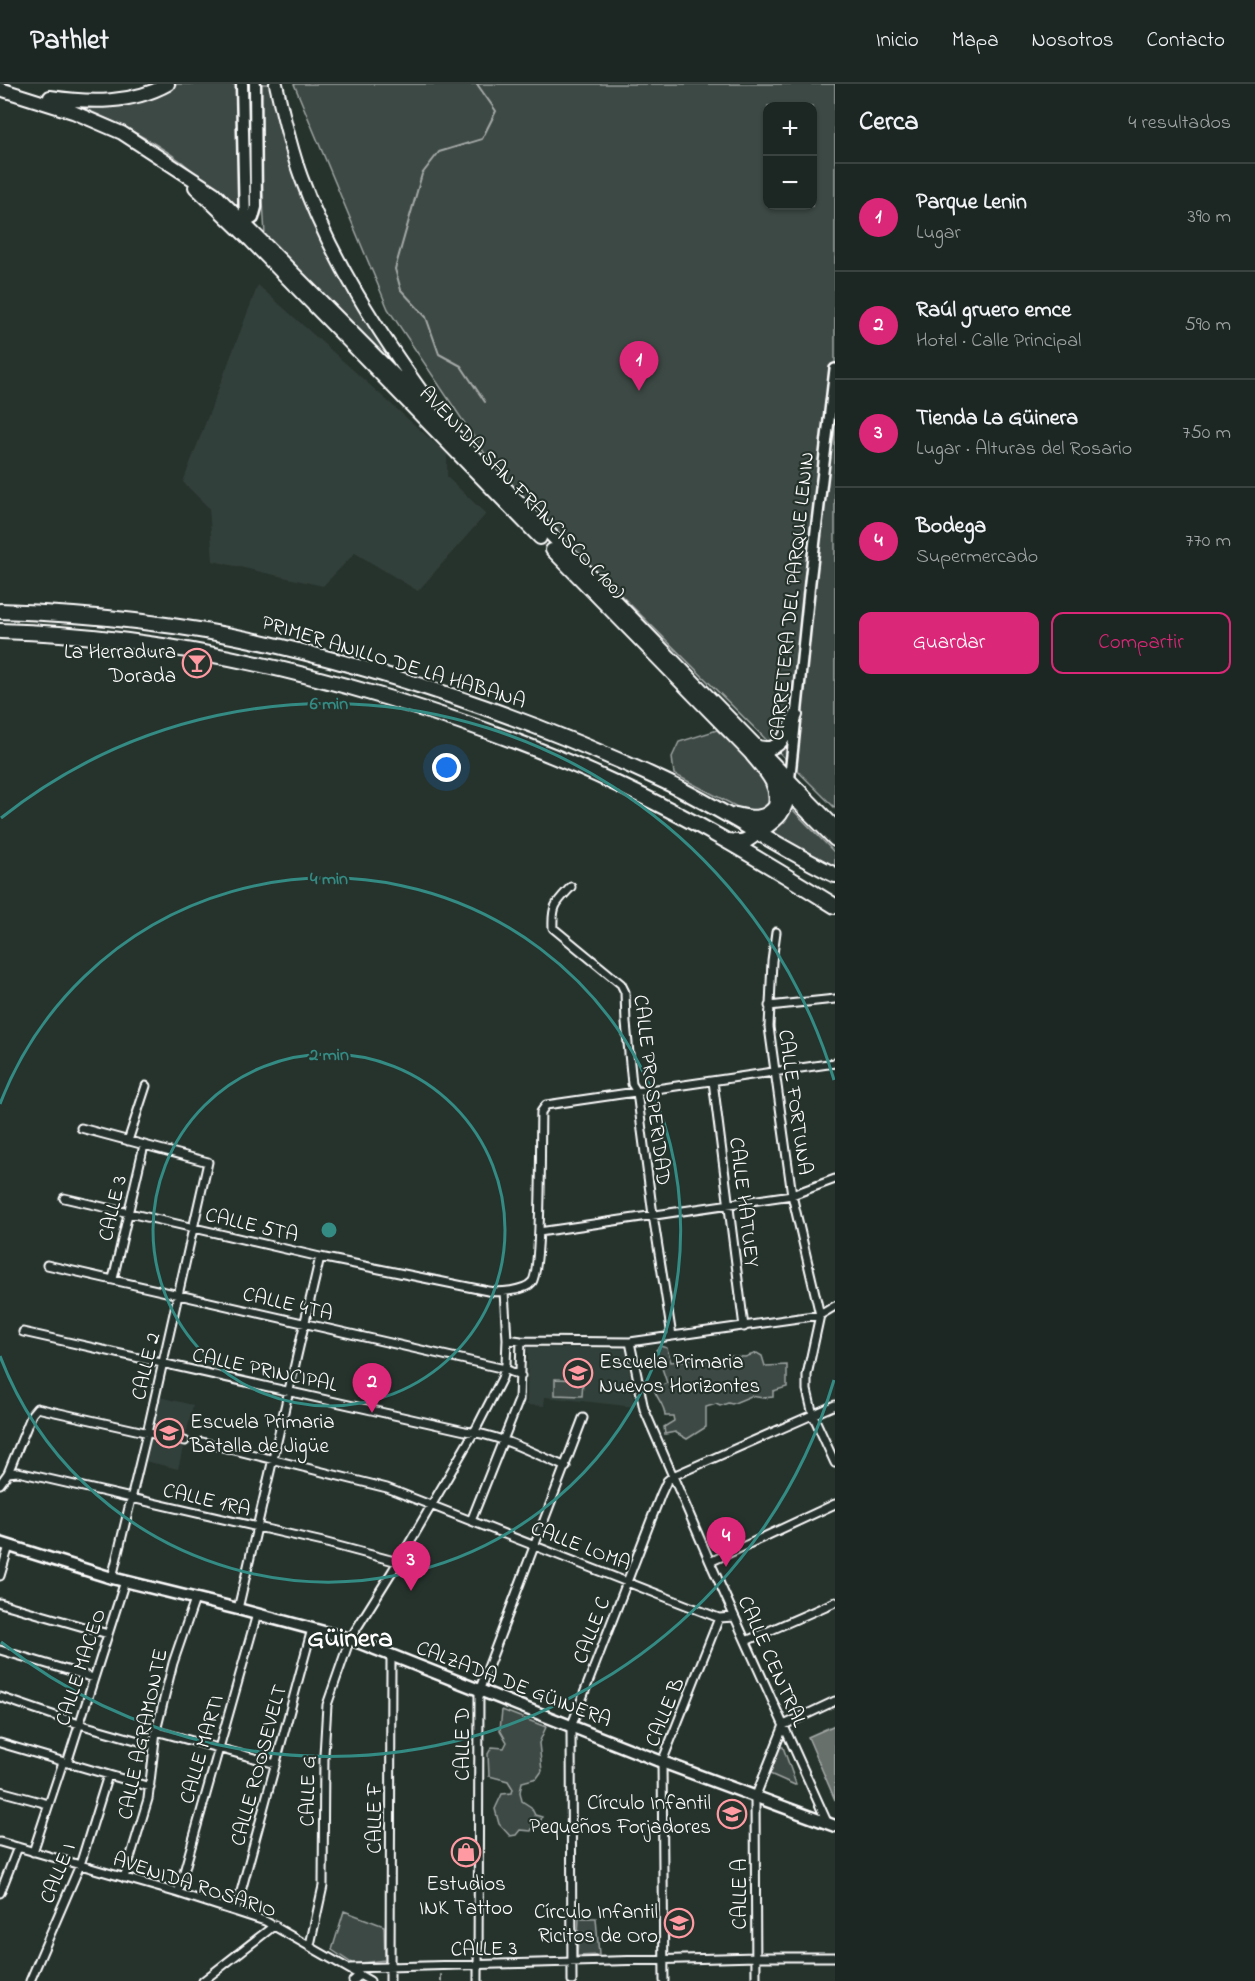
<!DOCTYPE html>
<html lang="es">
<meta charset="utf-8">
<style>
body{margin:0;font-family:"Indie Flower",sans-serif;background:#29322f;color:#f1f3f6}
.controls{position:absolute;right:18px;top:18px;display:grid;overflow:hidden;border-radius:12px;box-shadow:0 2px 4px #0004}
.controls button{width:54px;height:54px;display:grid;place-items:center;padding:0;border:0;border-bottom:2px solid #3a4340;background:#1c2622;color:#f1f3f6;font:30px sans-serif}
.you{position:absolute;left:447px;top:684px;width:21px;height:21px;margin:-15px;border:4px solid #fff;border-radius:50%;background:#1a73e8;box-shadow:0 0 0 9px #1a73e833}
.badge{display:grid;place-items:center;width:39px;height:39px;border-radius:50%;background:#db2777;color:#fff;font-size:20px;font-weight:700}
.pin{position:absolute;translate:-50% -50px;filter:drop-shadow(0 2px 3px #0008)}
.pin::after{content:'';position:absolute;top:32px;width:21px;height:18px;background:inherit;clip-path:polygon(0 0,100% 0,50% 100%)}
.list{margin:0;padding:0;list-style:none}
h2{display:flex;justify-content:space-between;align-items:center;height:78px;margin:0;padding:0 24px;font-size:26px}
h2 small{font-size:20px;font-weight:400;color:#a0a5a5}
.list li{display:grid;grid-template-columns:39px 1fr auto;gap:18px;align-items:center;box-sizing:border-box;height:108px;padding:0 24px;border-top:2px solid #3a4340}
.list b{display:block;font-size:22px;white-space:nowrap}
.list p{margin:0;font-size:20px;white-space:nowrap;color:#a0a5a5}
.list em{font-size:20px;font-style:normal;color:#a0a5a5}
.actions{display:flex;gap:12px;padding:18px 24px}
.actions a{flex:1;padding:14px 0;border:2px solid #db2777;border-radius:12px;text-align:center;font-size:21px;color:#db2777}
.actions .main{background:#db2777;color:#fff}
.map{position:relative;flex:none;width:835px;height:1897px;overflow:hidden}
header{display:flex;align-items:center;gap:36px;box-sizing:border-box;height:84px;padding:0 30px;background:#1c2622;border-bottom:2px solid #3a4340}
header strong{font-size:28px}
nav{display:flex;gap:33px;margin-inline-start:auto;font-size:21px}
main{display:flex}
aside{flex:1;background:#1c2622}
.map>svg:first-child{display:block}
</style>
<header>
<strong>Pathlet</strong>
<nav><a>Inicio</a><a>Mapa</a><a>Nosotros</a><a>Contacto</a></nav>
</header>
<main>
<div class="map">
<svg width="835" height="1897" viewBox="0 0 835 1897">
<rect width="100%" height="100%" fill="#26332d"/>
<filter id="ink" filterUnits="userSpaceOnUse"><feTurbulence type="fractalNoise" baseFrequency=".0167" numOctaves="2"/><feDisplacementMap in="SourceGraphic" scale="12" xChannelSelector="R" yChannelSelector="G"/><feConvolveMatrix kernelMatrix="1 2 1 2 8 2 1 2 1" color-interpolation-filters="sRGB"/></filter>
<g filter="url(#ink)">
<path fill="#333f3a" d="M258 201 447 370V393L486 430 418 507 355 469 323 502 213 477 209 424 183 398Z
M528 1263 626 1265 635 1323 545 1313 544 1322 527 1321Z
M159 1313 193 1321 178 1385 145 1377Z"/>
<path fill="#3e4944" stroke="#9ea4a2" stroke-width="1.5" fill-rule="evenodd" d="M174 0H239L242 129C222 112 202 94 182 78 145 51 103 31 59 15L168 4Z
M259 0H273L313 129 417 307 265 152 260 63Z
M294 0H835V724L498 389 388 225ZM768 22H812V122H768Z
M717 646C731 660 780 699 768 719 763 728 753 727 743 726L674 690 672 673 679 658Z
M788 721 835 769V785L769 747Z
M660 1262 667 1264 671 1278 696 1275 711 1276 728 1272 745 1273 757 1269 762 1272 765 1282 787 1281V1303L773 1307V1313L763 1314 751 1312 732 1320 728 1319 720 1322 716 1320 706 1323V1343L687 1355 675 1348 665 1350 664 1343 674 1337 673 1332H665C665 1320 656 1315 654 1304L667 1299 656 1266Z
M555 1295 583 1296 582 1312 555 1311Z
M502 1626 546 1643 539 1659 542 1687 537 1694 522 1698 520 1708 522 1717 531 1723 535 1731 542 1733 541 1736 535 1738 531 1747 520 1746 516 1751 510 1752 499 1740 495 1725 502 1710 512 1709 513 1705 508 1697 489 1692 488 1670 492 1663 504 1664 507 1658 500 1646Z
M780 1663H783L796 1700 795 1701 770 1690Z
M344 1827 384 1842 385 1876 353 1880 332 1866Z
M579 1834H596L599 1871 577 1872Z"/>
<path fill="#67706c" stroke="#a4a9a7" stroke-width="1.5" d="M835 1641V1716L808 1653Z"/>
<g fill="none" stroke-linecap="round" stroke-linejoin="round">
<path stroke="#a4a9a7" stroke-width="2" d="M477 0 496 27 482 55 439 68 422 90 395 185 401 206 426 233 439 270 461 282 485 318
M441 1897V1891"/>
<g stroke="#fff" stroke-width="11">
<path id="minor" d="M571 803C556 819 552 821 553 844L621 900 625 908 626 939 632 1000 637 1008 653 1131 672 1252
M776 848 772 877 769 943 792 1111 820 1231 807 1291V1306L813 1331 835 1379
M769 922 835 915
M713 997 744 1243
M81 1044 208 1078 147 1349 112 1494
M128 1057 146 1002
M64 1114 320 1173 488 1207C498 1209 525 1207 532 1198 542 1187 540 1052 541 1028L546 1021 835 979
M539 1148 792 1111 835 1095
M47 1181 505 1285 521 1292
M113 1195 144 1061
M23 1248 465 1347C500 1351 533 1369 566 1383
M507 1255 521 1257 630 1258 820 1231 835 1222
M630 1258 644 1325 710 1478 828 1740
M202 1358 387 1404 719 1534
M8 1389 18 1388 323 1458 398 1478
M0 1400 8 1389 32 1330 37 1324 185 1357
M471 1437 519 1316 521 1257
M710 1478 835 1420
M0 1492 9 1462
M0 1519 108 1550
M238 1525 320 1173
M746 1557 835 1518
M0 1566 94 1594
M0 1613 79 1640 153 1661
M156 1647 276 1680
M0 1659 150 1703
M67 1679 125 1497
M0 1707 48 1720
M0 1758 178 1809 265 1837 370 1897
M33 1768 63 1678
M124 1794 148 1715 156 1647 173 1579 195 1515
M0 1809 18 1763
M178 1809 257 1530
M236 1826 312 1545
M310 1861 323 1802 324 1671 327 1621 350 1555 403 1470 477 1343 502 1294 506 1280 507 1255 504 1208
M350 1884 756 1873H835
M30 1897 80 1781 108 1691
M203 1897 275 1841
M353 1897 360 1891
M390 1897 391 1572
M478 1897 479 1607 583 1334
M572 1897 571 1643 661 1410 667 1397 673 1392 835 1321
M664 1897 662 1678 719 1534 734 1533
M756 1897 755 1714 784 1641 835 1617"/>
</g>
<g stroke="#fff" stroke-width="14">
<path id="tertiary" d="M789 700 810 498 835 285"/>
</g>
<g stroke="#fff" stroke-width="15">
<path id="secondary" d="M242 0 245 139 253 134 256 123 255 0
M0 1459 112 1494 238 1525 350 1555 662 1678 835 1742"/>
</g>
<g stroke="#fff" stroke-width="16">
<path id="trunk" d="M276 0C283 31 290 63 301 93 331 175 378 248 429 318
M0 5 73 28 122 49 214 109 451 348 835 743
M50 13C90 19 132 20 168 0
M195 103 251 157 540 454
M552 466 756 675
M755 662C780 671 787 650 796 631
M770 690 835 756"/>
</g>
<g stroke="#fff" stroke-width="18">
<path id="motorway" d="M0 527C89 530 183 540 270 560 405 592 538 638 664 697 723 725 776 762 835 791
M0 547C132 550 261 576 388 614 466 638 543 665 617 700 693 735 764 778 835 822
M753 671C766 687 780 700 776 722
M736 731C753 735 766 737 777 721
M728 757C745 760 746 757 758 748 776 735 785 731 788 707"/>
</g>
<use href="#minor" stroke="#26332d" stroke-width="7"/>
<use href="#tertiary" stroke="#26332d" stroke-width="9"/>
<use href="#secondary" stroke="#26332d" stroke-width="10"/>
<use href="#trunk" stroke="#26332d" stroke-width="12"/>
<use href="#motorway" stroke="#26332d" stroke-width="14"/>
</g>
</g>
<g fill="none" stroke="#338b84" stroke-width="3">
<circle cx="329" cy="1146" r="176"/>
<path d="M0 1020A352 352 0 1 1 0 1272"/>
<path d="M834 1296A527 527 0 0 1 1 1558M1 734A527 527 0 0 1 834 996"/>
</g>
<defs>
<g id="bar-ring" transform="scale(1.5)"><circle r="9.5" fill="#26332d" stroke="#ff9aa2" stroke-width="1.5"/><path d="M-6-5H6L.8 .8V4.5H3.5V6h-7V4.5H-.8V.8Z" fill="#ff9aa2"/></g>
<g id="school-ring" transform="scale(1.5)"><circle r="9.5" fill="#26332d" stroke="#ff9aa2" stroke-width="1.5"/><path d="M0-5L7-2L0 1L-7-2ZM-4 1L0 2.5L4 1V4Q0 6-4 4Z" fill="#ff9aa2"/></g>
<g id="shop-ring" transform="scale(1.5)"><circle r="9.5" fill="#26332d" stroke="#ff9aa2" stroke-width="1.5"/><path d="M-5-2.5h2.3a2.7 3.5 0 0 1 5.4 0H5L5.5 6h-11ZM-1.5-2.5h3a1.5 2.3 0 0 0-3 0Z" fill="#ff9aa2"/></g>
</defs>
<g fill-rule="evenodd">
<use href="#bar-ring" x="197" y="579"/>
<use href="#school-ring" x="578" y="1289"/>
<use href="#school-ring" x="169" y="1349"/>
<use href="#school-ring" x="732" y="1730"/>
<use href="#shop-ring" x="466" y="1768"/>
<use href="#school-ring" x="679" y="1839"/>
</g>
<g text-anchor="middle" stroke-width="4.5" stroke-linejoin="round" paint-order="stroke">
<g font-size="21" fill="#fff" stroke="#26332d">
<text transform="translate(523 408) rotate(46)" y="7">AVENIDA SAN FRANCISCO (100)</text>
<text transform="translate(791 512) rotate(-84)" y="7">CARRETERA DEL PARQUE LENIN</text>
<text transform="translate(394 577) rotate(17)" y="7">PRIMER ANILLO DE LA HABANA</text>
<text transform="translate(653 1006) rotate(83)" y="7">CALLE PROSPERIDAD</text>
<text transform="translate(796 1018) rotate(82)" y="7">CALLE FORTUNA</text>
<text transform="translate(745 1118) rotate(83)" y="7">CALLE HATUEY</text>
<text transform="translate(112 1124) rotate(-77)" y="7">CALLE 3</text>
<text transform="translate(252 1140) rotate(13)" y="7">CALLE 5TA</text>
<text transform="translate(288 1219) rotate(13)" y="7">CALLE 4TA</text>
<text transform="translate(145 1282) rotate(-77)" y="7">CALLE 2</text>
<text transform="translate(265 1285) rotate(12)" y="7">CALLE PRINCIPAL</text>
<text transform="translate(207 1415) rotate(13)" y="7">CALLE 1RA</text>
<text transform="translate(581 1461) rotate(21)" y="7">CALLE LOMA</text>
<text transform="translate(591 1546) rotate(-69)" y="7">CALLE C</text>
<text transform="translate(773 1577) rotate(66)" y="7">CALLE CENTRAL</text>
<text transform="translate(80 1583) rotate(-72)" y="7">CALLE MACEO</text>
<text transform="translate(514 1599) rotate(21)" y="7">CALZADA DE GÜINERA</text>
<text transform="translate(664 1628) rotate(-68)" y="7">CALLE B</text>
<text transform="translate(142 1650) rotate(-78)" y="7">CALLE AGRAMONTE</text>
<text transform="translate(462 1660) rotate(-90)" y="7">CALLE D</text>
<text transform="translate(201 1665) rotate(-74)" y="7">CALLE MARTI</text>
<text transform="translate(258 1681) rotate(-75)" y="7">CALLE ROOSEVELT</text>
<text transform="translate(307 1707) rotate(-89)" y="7">CALLE G</text>
<text transform="translate(374 1734) rotate(-90)" y="7">CALLE F</text>
<text transform="translate(57 1789) rotate(-68)" y="7">CALLE I</text>
<text transform="translate(195 1800) rotate(18)" y="7">AVENIDA ROSARIO</text>
<text transform="translate(739 1810) rotate(-90)" y="7">CALLE A</text>
<text transform="translate(484 1864) rotate(-1)" y="7">CALLE 3</text>
</g>
<g font-size="21" fill="#fff" stroke="#26332d" text-anchor="end">
<text x="176" y="574">La Herradura<tspan x="176" dy="24">Dorada</tspan></text>
<text x="599" y="1284" text-anchor="start">Escuela Primaria<tspan x="599" dy="24">Nuevos Horizontes</tspan></text>
<text x="190" y="1344" text-anchor="start">Escuela Primaria<tspan x="190" dy="24">Batalla de Jigüe</tspan></text>
<text x="711" y="1725">Círculo Infantil<tspan x="711" dy="24">Pequeños Forjadores</tspan></text>
<text x="466" y="1806" text-anchor="middle">Estudios<tspan x="466" dy="24">INK Tattoo</tspan></text>
<text x="658" y="1834">Círculo Infantil<tspan x="658" dy="24">Ricitos de Oro</tspan></text>
</g>
<g font-size="27" font-weight="bold" fill="#fff" stroke="#26332d">
<text x="350" y="1562">Güinera</text>
</g>
</g>
<circle cx="329" cy="1146" r="9" fill="#338b84" stroke="#26332d" stroke-width="3"/>
<g font-size="18" text-anchor="middle" font-weight="bold" fill="#338b84" stroke="#26332d" stroke-width="4.5" stroke-linejoin="round" paint-order="stroke">
<text x="329" y="625">6 min</text>
<text x="329" y="800">4 min</text>
<text x="329" y="976">2 min</text>
</g>
</svg>
<div class="controls">
<button>+</button>
<button>−</button>
</div>
<div class="you"></div>
<div class="pin badge" style="left:639px;top:307px">1</div>
<div class="pin badge" style="left:372px;top:1329px">2</div>
<div class="pin badge" style="left:411px;top:1507px">3</div>
<div class="pin badge" style="left:726px;top:1483px">4</div>
</div>
<aside>
<h2>Cerca<small>4 resultados</small></h2>
<ul class="list">
<li><span class="badge">1</span><div><b>Parque Lenin</b><p>Lugar</p></div><em>390 m</em></li>
<li><span class="badge">2</span><div><b>Raúl gruero emce</b><p>Hotel · Calle Principal</p></div><em>590 m</em></li>
<li><span class="badge">3</span><div><b>Tienda La Güinera</b><p>Lugar · Alturas del Rosario</p></div><em>750 m</em></li>
<li><span class="badge">4</span><div><b>Bodega</b><p>Supermercado</p></div><em>770 m</em></li>
</ul>
<div class="actions"><a class="main">Guardar</a><a>Compartir</a></div>
</aside>
</main>
